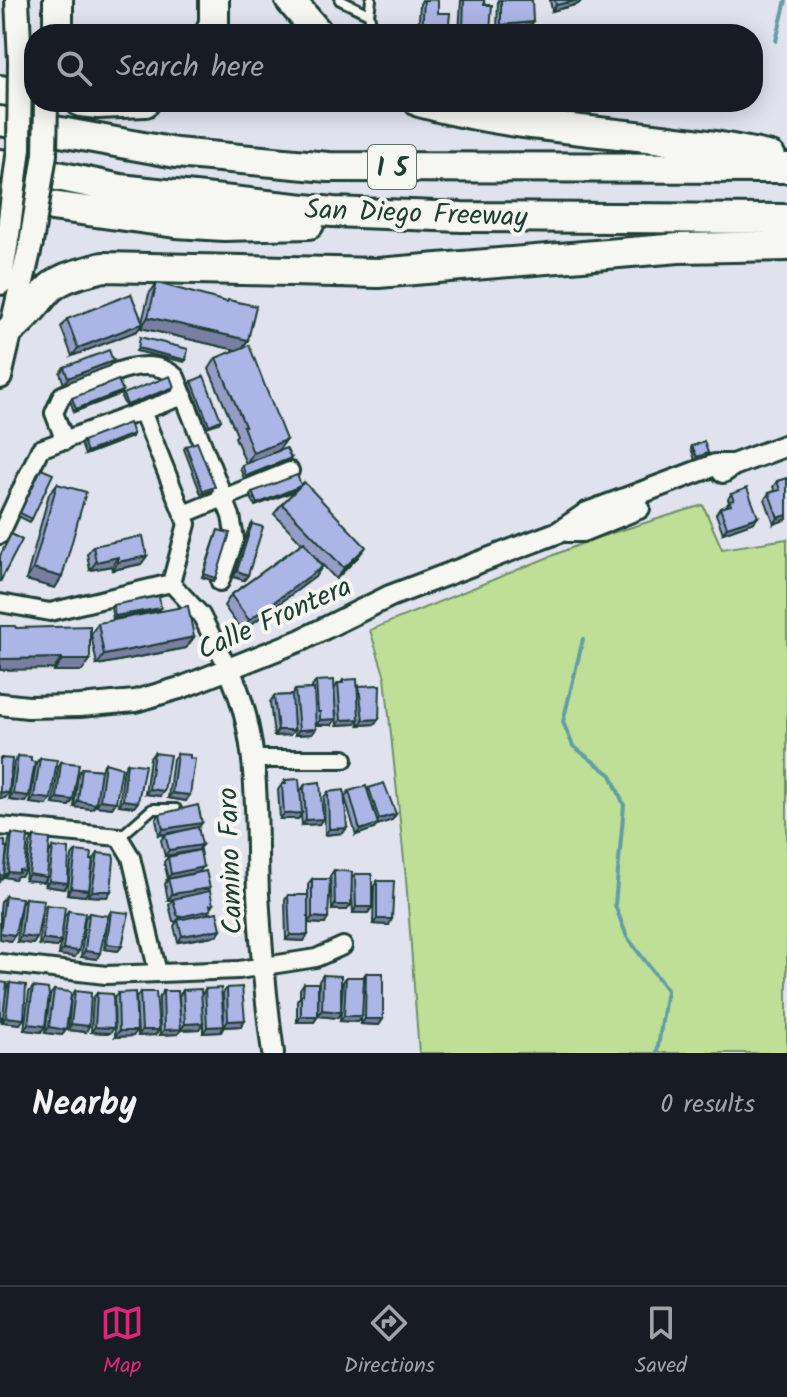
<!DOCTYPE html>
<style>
body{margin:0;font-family:Kalam,sans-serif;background:#20242c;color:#f1f3f6}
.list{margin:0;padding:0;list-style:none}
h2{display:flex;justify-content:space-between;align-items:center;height:104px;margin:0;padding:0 32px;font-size:34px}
h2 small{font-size:26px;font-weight:400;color:#9ea1a6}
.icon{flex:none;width:44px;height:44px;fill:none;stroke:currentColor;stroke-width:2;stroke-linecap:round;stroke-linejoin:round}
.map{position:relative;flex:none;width:787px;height:1053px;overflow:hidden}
.search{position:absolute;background:#171b24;box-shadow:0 4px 20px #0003;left:24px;right:24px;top:24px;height:88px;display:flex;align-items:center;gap:20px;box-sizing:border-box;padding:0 28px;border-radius:32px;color:#9ea1a6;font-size:30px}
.sheet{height:232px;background:#171b24}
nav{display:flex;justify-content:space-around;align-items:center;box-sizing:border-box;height:112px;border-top:2px solid #363941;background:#171b24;font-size:22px;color:#9ea1a6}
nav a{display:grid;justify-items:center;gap:4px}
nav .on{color:#db2777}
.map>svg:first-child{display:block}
</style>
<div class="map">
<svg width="787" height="1053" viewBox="0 0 787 1053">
<rect width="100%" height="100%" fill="#e0e3ee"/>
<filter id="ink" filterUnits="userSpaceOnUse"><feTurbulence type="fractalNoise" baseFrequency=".0125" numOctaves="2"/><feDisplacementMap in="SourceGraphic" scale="16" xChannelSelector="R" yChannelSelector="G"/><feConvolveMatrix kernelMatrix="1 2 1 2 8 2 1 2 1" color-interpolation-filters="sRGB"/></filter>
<g filter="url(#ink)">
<path fill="#bfdf97" stroke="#6f8e66" stroke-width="2" d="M703 505 722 549 787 539V1053H419L406 879 385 677 370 630 593 539Z"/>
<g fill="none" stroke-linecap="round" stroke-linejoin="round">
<path stroke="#639da4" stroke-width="4" d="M776 41 786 0
M583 639 563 722 573 746 611 775 624 805 615 905 627 937 667 990 657 1053"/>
<g stroke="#1f3d34" stroke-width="14">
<path id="service" d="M340 0 369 14
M371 0 369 14 373 34
M120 837 152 809H176"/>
</g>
<g stroke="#1f3d34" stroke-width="22">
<path id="minor" d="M65 441 54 413 62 395C95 382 145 349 176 377L231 516 235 539 220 582
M184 514 290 471
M0 535 40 449 142 411
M171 583 201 615 229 670
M0 603 50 612 171 583 187 524 142 411 184 396
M252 759H344
M0 826 119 837 131 857 158 973
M0 963 106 975 239 970 316 958 343 946"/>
</g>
<g stroke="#1f3d34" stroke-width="26">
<path id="tertiary" d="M723 472 733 465 787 445
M567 531H582L639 508
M229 670C262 738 255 820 258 894 261 948 266 1000 273 1053
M0 704 28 707 80 706 135 701 183 687 301 640 390 596 559 532 587 513 715 465H733"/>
</g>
<g stroke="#1f3d34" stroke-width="28">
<path id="secondary" d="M17 0 20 61
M0 283 8 235
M0 377 31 243"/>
</g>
<g stroke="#1f3d34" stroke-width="34">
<path id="motorway" d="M290 0 319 34
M55 34 58 30V0
M209 34 214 23V0
M0 90 34 95
M81 102 98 104 145 102
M419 102C533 134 655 130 771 157
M0 121 176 153 328 167 787 168
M0 164 120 189 333 212 462 217 787 219
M0 199 176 223 224 226 309 224
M11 329C28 316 32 308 46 292 60 276 83 273 103 267L378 273 679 248 787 246"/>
</g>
<use href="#service" stroke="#f6f6f2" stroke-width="8"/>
<use href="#minor" stroke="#f6f6f2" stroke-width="16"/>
<use href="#tertiary" stroke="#f6f6f2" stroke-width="20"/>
<use href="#secondary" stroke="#f6f6f2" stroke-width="22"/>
<use href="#motorway" stroke="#f6f6f2" stroke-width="28"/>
<g stroke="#1f3d34" stroke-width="28" stroke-linecap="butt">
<path id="secondary-bridge" d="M8 235 19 148 20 61
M31 243 45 154 46 102"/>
</g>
<use href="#secondary-bridge" stroke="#f6f6f2" stroke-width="22"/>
</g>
<path fill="#949dc6" stroke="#1f3d34" stroke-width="2" d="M422 0H438V13L448 34H418L420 4Z
M461 0H484L488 34H459Z
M498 0H532L529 28 497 30Z
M550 0H582L578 4 552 11Z
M157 283 248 340 243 347 286 440 278 451 246 464 235 437 237 435 209 369 216 358 236 350 141 328 142 324 137 331 72 356 61 327 67 319 142 322 149 294Z
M113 361 109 366 64 384 60 373 64 367Z
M192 381 221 420 219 423 207 427 190 384Z
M172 390 126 407 121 397 123 394Z
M121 394 74 412 70 400 72 398Z
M132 437 85 455 81 444 83 441Z
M186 446 213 490 201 494 184 449Z
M692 446 708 453 706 456 695 460 691 448Z
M291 458 289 461 244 479 240 468 242 465Z
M39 471 32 519 30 522 18 516Z
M787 478V519L774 524 765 499 769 493 775 491 773 487 777 481Z
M57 484 55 588 26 580 49 494Z
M301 485 358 557 336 579 315 557V577L242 631 224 606 231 595 302 543 274 514 282 504 295 491 255 506 250 495 252 492Z
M731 494 758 517 754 522 723 533 716 514 720 508 726 506 729 502 728 499Z
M252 524 248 575 244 580 233 577 248 530Z
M218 530 214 581 202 577Z
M93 546 147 556 141 564 113 570 112 566 90 570 87 554Z
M113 605 161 608 159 610 113 619 111 608Z
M98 623 194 637 186 648 97 665 91 634Z
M343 680 357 690 359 686 375 724 359 725 358 720 355 724 337 725 336 710 332 725H316L315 718 316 729 312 734 295 735 293 716 290 735 274 736 270 702 274 696 292 695 295 690 312 689V687L316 681 335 688 338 683H341Z
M154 753 160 796 145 794 150 758Z
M177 754 186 801 168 798 173 759Z
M18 756 29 796 25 802 9 800 14 762Z
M40 758 47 805 30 803 36 763Z
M61 762 73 800 69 806 53 804 58 767Z
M105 763 116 802 112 808 96 806V804L92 809 74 807 78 774 82 768 101 770Z
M127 763 138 802 134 807 119 805 124 768Z
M285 780 300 792 305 784 319 824 302 825 301 815 298 819H280L278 790Z
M369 788 396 814 392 820 377 825 374 829 356 835 345 797 349 791H367Z
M328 792 343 833 325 835 324 797Z
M160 814 198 828 199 872 210 888 208 892 213 905 208 914 221 929 218 935 178 942 174 926 177 922 173 921 169 905 173 899H176L168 900 165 884 168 879 164 862 168 857 190 852 165 856 161 840 165 835 177 832 159 835 156 819Z
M12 834 25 871 21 876H17L15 879 4 877V876L0 881V840L5 866 9 840Z
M34 837 47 872 49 853 53 847 64 889 45 886 46 877 43 882 25 880 30 843Z
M76 851 85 896 67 894 72 856Z
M98 853 107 897 88 896 94 859Z
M334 870 351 879 355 874 372 907 368 913H353L351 883 347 910H332L330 876Z
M312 879 325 924 308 923V903L304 941 286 940 285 900 288 895H308V884Z
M377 881 389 925 373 924 374 886Z
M5 896 11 941 0 939V910L1 902Z
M25 898 37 938 33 944 17 942 21 904Z
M46 905 61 942 57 947 39 945 42 910Z
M68 911 75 957 59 955 64 917Z
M111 911 122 946 118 951 104 949 108 916Z
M89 913 97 959 81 957 85 918Z
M366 973 383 1019 379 1025 361 1024V1017L358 1022 340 1021 341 1012 337 1018 318 1016 314 1022H297V1000L300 997V989L304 983 318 1015 319 981 323 975 341 1011 343 982 346 977H363Z
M10 983 20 1024 2 1022 3 1017 0 1021 7 988Z
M33 987 45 1026 41 1032 24 1030 29 992Z
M227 988 241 1026 224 1027 221 1032 203 1033V1023L199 1029 181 1030 178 1034 160 1035 159 997 163 991 180 1017 179 996 183 990 202 995 205 989 224 1017 223 993Z
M54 990 66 1030 62 1035 45 1033 50 995Z
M75 991 86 1032 68 1030 71 997Z
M140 992 159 1030 155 1035 138 1036 136 998Z
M97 993 110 1033 91 1032 93 998Z
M118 993 133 1036 115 1037 114 998Z"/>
<path fill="#787fa1" stroke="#1f3d34" stroke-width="2" d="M578 0H582L578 4 552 11 556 5Z
M533 22 529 28 497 30 501 25Z
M463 29 490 31 488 34H459Z
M148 317 248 340 240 351 141 328Z
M143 323 137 331 72 356 78 348Z
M138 348 186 360 184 362 136 351Z
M113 361 109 366 64 384 68 378Z
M174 387 172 390 126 407 127 405Z
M123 391 121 394 74 412 76 409Z
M133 434 132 437 85 455 87 452Z
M286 440 278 451 246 464 253 453Z
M291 458 289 461 244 479 246 476Z
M301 486 299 489 255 506 257 504Z
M787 515V519L774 524 778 518Z
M758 517 754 522 723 533 727 527Z
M366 547 358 557 336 579 344 568Z
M147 556 141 564 113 570 118 562Z
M118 557 112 566 90 570 96 562Z
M322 567 315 577 242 631 249 620Z
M33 569 62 577 55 588 26 580Z
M237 571 248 575 244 580 233 577Z
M204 574 216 578 214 581 202 577Z
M161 608 159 610 113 619 115 616Z
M194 637 186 648 97 665 104 655Z
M62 658 54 669 0 670V659Z
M62 660H90L82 671H54Z
M336 719 332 725H316L320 720Z
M359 719 355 724 337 725 341 720Z
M379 719 375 724 359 725 363 720Z
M316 729 312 734 295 735 299 730Z
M278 730H294L290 735 274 736Z
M149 789 164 791 160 796 145 794Z
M0 792 9 793 5 798H0Z
M172 793 190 795 186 801 168 798Z
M13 794 29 796 25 802 9 800Z
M34 797 51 799 47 805 30 803Z
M57 798 73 800 69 806 53 804Z
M100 800 116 802 112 808 96 806Z
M123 800 138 802 134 807 119 805Z
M78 801 96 804 92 809 74 807Z
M302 813 298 819H280L284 814Z
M396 814 392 820 377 825 374 829 356 835 360 830 376 824 379 819Z
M323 819 319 824 302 825 306 820Z
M202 823 198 828 159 835 163 829Z
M347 828 343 833 325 835 329 829Z
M202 845 198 850 165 856 169 850Z
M203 867 199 872 167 879 171 874Z
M19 870 25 871 21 876H17L15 879 4 877 8 872Z
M29 874 47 877 43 882 25 880Z
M49 881 68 883 64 889 45 886Z
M71 888 89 890 85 896 67 894Z
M210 888 206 894 168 900 172 894Z
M92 891H111L107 897 88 896Z
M213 905 207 915 176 922 180 917Z
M335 905H351L347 910H332Z
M356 907H372L368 913H353Z
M312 917 328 918 325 924 308 923Z
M377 919H392L389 925 373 924Z
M221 929 218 935 178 942 182 936Z
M0 933 15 935 11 941 0 939Z
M290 935H308L304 941 286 940Z
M21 936 37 938 33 944 17 942Z
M43 939 61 942 57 947 39 945Z
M107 944 122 946 118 951 104 949Z
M63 949 79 951 75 957 59 955Z
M85 951 100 953 97 959 81 957Z
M322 1010 341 1012 337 1018 318 1016Z
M301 1016H318L314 1022H297Z
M344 1016H362L358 1022 340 1021Z
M6 1017 24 1019 20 1024 2 1022Z
M365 1019H383L379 1025 361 1024Z
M245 1020 241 1026 224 1027 228 1021Z
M203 1023 199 1029 181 1030 178 1034 160 1035 164 1030 181 1029 185 1024Z
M28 1024 45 1026 41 1032 24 1030Z
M71 1024 89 1026 86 1032 68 1030Z
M224 1026 221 1032 203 1033 207 1027Z
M49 1027 66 1030 62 1035 45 1033Z
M95 1027 114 1028 110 1033 91 1032Z
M142 1030H159L155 1035 138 1036Z
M119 1031H137L133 1036 115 1037Z"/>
<path fill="#acb6e6" stroke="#1f3d34" stroke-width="2" d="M424 0H438V13H450L448 34H422Z
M464 0H484V5H492L490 31 463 29Z
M501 0H532L533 22 501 25Z
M555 0H578L556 5Z
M157 283 227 302 228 300 256 306 248 340 148 317Z
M131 294 143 323 78 348 67 319Z
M140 337 188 349 186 360 138 348Z
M249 345 286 440 253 453 243 426H245L216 358Z
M109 350 113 361 68 378 64 367Z
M170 376 174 387 127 405 123 394Z
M204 376 221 420 209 425 192 381Z
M118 380 123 391 76 409 72 398Z
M129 423 133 434 87 452 83 441Z
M704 441 708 453 697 457 692 446Z
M197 442 215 487 203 491 186 446Z
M286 448 291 458 246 476 242 465Z
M41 469 53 474 32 519 20 513Z
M297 475 301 485 298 487 257 504 252 492Z
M787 478V515L778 518 769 493 780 490 777 481Z
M304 482 366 547 344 568 282 504Z
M57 484 86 492 62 577 33 569Z
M747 488 758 517 727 527 720 508 731 505 729 501 734 500 731 494Z
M252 524 263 527 248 575 237 571Z
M218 530 230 533 216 578 204 574Z
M11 534 22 540 0 582V556Z
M143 536 147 556 118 562V557L96 562 93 546Z
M304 542 322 567 249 620 231 595Z
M159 596 161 608 115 616 113 605Z
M188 606 194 637 104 655 98 623Z
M0 626H15L16 628 90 626V660H62V658L0 659Z
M357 679 359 719 341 720 338 683H343V680Z
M334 680 336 719 320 720V712H318L316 681Z
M380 685 379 719 363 720 359 686Z
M314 689 316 729 299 730 295 690Z
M292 695 294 730H278L274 696Z
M154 753 170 755 164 791 149 789Z
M177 754 190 755V758L195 759 190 795 172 793Z
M18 756 31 757V761L35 762 29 796 13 794Z
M0 758 12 759 9 793 0 792Z
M40 758 57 760 51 799 34 797Z
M61 762 79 764 73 800 57 798Z
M105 763 122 768 116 802 100 800Z
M127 763 145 765 138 802 123 800Z
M82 768 101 770 96 804 78 801Z
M299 779 302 813 284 814 282 784H286L285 780Z
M320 782 323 819 306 820 304 789 305 784Z
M384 783 396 814 379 819 369 788Z
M366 786 378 824 360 830 349 791Z
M344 790 347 828 329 829 328 792Z
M198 805 202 823 163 829 160 814Z
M198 827 202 845 169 850 165 835Z
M12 834 28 836 25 871 19 870V873L8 872Z
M34 837 50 839 47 877 29 874Z
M0 840 5 841V847H7L4 876 0 875Z
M53 847 69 849 68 883 49 881Z
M200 850 203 867 171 874 168 857Z
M76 851 92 853 91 860H93L89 890 71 888Z
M98 853 113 855 114 859 111 891H92Z
M334 870 352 872 351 905H335Z
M206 871 210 888 172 894 168 879Z
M355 874H372V907H356Z
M312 879H330L328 918 312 917Z
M377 881H394L392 919H377Z
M210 891 213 905H210L211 910 180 917 177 915 173 899Z
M288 895H308V935H290Z
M5 896 22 898 15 935 0 933Z
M25 898 44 900 37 938 21 936Z
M46 905 65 907 61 942 43 939Z
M68 911 85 913 79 951 63 949Z
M111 911 129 913 122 946 107 944Z
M217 912 221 929 182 936 178 920Z
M89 913 108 916 100 953 85 951Z
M366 973H383V1019H365Z
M323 975 341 976V1012L322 1010Z
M346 977H364L362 1016H344Z
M0 982 7 983 3 1017H0Z
M10 983 26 985 24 1019 6 1017Z
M304 983H318V1016H301V995H303Z
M33 987 48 989 49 995 45 1026 28 1024Z
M242 987 245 1020 228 1021 227 988Z
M221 988 224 1026 207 1027 205 989Z
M201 989 203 1023 185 1024 183 990Z
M54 990 70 992 71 995 66 1030 49 1027Z
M75 991 91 993 89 1026 71 1024Z
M163 991H178L181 1029 164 1030Z
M135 992 137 1031H119L118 993Z
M140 992H156L159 1030H142Z
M97 993 113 994 114 1028 95 1027Z"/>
</g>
<g text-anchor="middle" stroke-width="8" stroke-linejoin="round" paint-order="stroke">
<rect fill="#f6f6f2" stroke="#60746d" stroke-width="2" x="368" y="145" width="48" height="44" rx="6"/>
<g font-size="26" font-weight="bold" fill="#1f3d34">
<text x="392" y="176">I 5</text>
</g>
<g font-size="28" fill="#1f3d34" stroke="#f6f6f2">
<text transform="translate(416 212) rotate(2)" y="10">San Diego Freeway</text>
<text transform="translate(274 617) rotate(-24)" y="10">Calle Frontera</text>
<text transform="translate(229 861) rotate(-92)" y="10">Camino Faro</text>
</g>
</g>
</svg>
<div class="search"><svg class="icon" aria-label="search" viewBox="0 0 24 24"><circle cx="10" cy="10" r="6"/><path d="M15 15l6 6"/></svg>Search here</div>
</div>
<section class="sheet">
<h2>Nearby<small>0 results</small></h2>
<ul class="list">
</ul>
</section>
<nav>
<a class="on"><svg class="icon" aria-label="map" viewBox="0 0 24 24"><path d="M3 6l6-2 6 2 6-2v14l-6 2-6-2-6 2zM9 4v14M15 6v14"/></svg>Map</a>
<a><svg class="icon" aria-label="directions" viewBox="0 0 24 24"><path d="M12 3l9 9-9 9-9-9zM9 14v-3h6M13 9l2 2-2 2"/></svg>Directions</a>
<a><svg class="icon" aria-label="saved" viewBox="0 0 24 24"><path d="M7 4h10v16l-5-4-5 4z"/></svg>Saved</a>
</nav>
